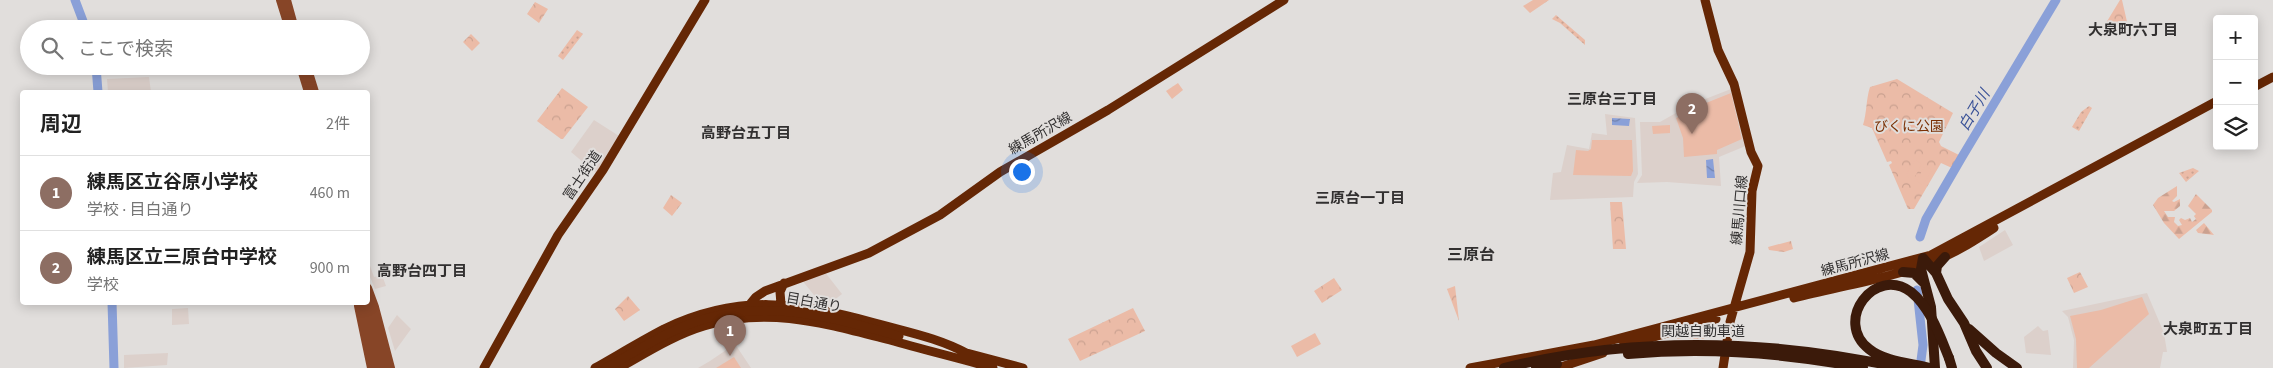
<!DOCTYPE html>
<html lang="ja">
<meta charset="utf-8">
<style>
body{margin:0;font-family:"Source Sans 3","Noto Sans JP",sans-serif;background:#f6f6f6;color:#222}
.controls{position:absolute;right:15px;top:15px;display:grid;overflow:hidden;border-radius:5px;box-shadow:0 2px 12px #0003}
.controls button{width:45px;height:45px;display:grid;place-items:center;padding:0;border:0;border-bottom:1px solid #e0e0e0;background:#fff;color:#222;font:25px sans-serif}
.you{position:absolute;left:1021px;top:171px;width:18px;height:18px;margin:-12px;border:4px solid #fff;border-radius:50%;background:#1a73e8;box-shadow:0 0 0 8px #1a73e833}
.badge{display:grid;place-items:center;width:32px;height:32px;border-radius:50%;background:#111827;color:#fff;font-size:16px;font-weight:700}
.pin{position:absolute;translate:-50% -41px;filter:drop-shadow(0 1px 2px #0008)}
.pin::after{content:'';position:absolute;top:26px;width:18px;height:15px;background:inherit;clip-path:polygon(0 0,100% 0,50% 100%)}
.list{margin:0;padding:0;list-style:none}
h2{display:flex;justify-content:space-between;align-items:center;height:65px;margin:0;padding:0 20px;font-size:21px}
h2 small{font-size:16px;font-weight:400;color:#767676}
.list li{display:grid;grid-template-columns:32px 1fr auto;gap:15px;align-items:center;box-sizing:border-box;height:75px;padding:0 20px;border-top:1px solid #e0e0e0}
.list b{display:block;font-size:19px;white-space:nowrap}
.list p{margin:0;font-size:16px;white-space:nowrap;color:#767676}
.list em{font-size:16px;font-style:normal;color:#767676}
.icon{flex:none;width:28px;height:28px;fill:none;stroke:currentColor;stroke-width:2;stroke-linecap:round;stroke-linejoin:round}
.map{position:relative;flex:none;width:2273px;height:368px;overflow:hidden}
.search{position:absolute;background:#fff;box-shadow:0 2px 12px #0003;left:20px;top:20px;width:350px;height:55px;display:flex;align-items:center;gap:12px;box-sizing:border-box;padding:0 18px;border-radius:28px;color:#767676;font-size:19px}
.panel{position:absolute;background:#fff;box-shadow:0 2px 12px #0003;left:20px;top:90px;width:350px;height:215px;border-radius:5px}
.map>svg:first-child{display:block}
</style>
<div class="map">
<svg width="2273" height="368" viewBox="0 0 2273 368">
<defs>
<pattern id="grass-dots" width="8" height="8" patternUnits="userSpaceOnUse" patternTransform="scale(1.25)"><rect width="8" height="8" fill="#ebbba7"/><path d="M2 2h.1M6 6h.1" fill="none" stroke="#caa190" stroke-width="1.8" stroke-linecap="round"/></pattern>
<pattern id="forest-firs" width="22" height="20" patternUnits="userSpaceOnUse" patternTransform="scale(1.25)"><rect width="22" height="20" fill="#ebbba7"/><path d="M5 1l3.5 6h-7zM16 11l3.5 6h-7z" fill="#caa190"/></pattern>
<pattern id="park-crowns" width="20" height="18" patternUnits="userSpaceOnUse" patternTransform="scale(1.25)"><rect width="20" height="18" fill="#ebbba7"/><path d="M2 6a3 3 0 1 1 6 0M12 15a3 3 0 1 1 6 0" fill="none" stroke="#caa190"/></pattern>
<pattern id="water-waves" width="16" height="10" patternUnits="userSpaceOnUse" patternTransform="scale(1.25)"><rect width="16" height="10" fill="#8aa0d8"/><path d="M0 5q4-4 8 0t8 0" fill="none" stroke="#7183b0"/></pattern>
</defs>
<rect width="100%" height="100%" fill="#e1dedc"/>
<path fill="#dcd0cb" d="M149 77 151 92H108L107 79Z
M1731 89 1748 145 1719 157 1721 186 1667 182 1637 183 1642 175 1640 122H1660L1690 105Z
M1605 114 1635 118 1638 174 1634 182 1633 197 1550 200 1553 173 1561 172 1567 145 1589 149 1592 133 1607 135Z
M594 120 619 136 596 173 571 152Z
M2005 230 2013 245 1984 261 1979 247Z
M369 263 374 277 382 275 386 286 375 289 368 272V264Z
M824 271 842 294 833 301 834 308 822 305 801 279Z
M2147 293 2164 333 2167 352H2163L2160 368H2073L2074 340 2068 317 2062 311Z
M188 308 189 324 172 325V309Z
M397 315 411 329 395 351 388 328Z
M2038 326 2043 331 2048 330 2051 355 2026 353 2024 337Z
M735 344 751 368H698L710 361Z
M168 353 167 365 124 368V355Z"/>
<path fill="url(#grass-dots)" d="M1556 15 1585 40V45L1560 23 1552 19Z
M577 30 583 34 563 60 558 56Z
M2089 106 2092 108 2079 131 2072 127 2081 112Z
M2193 168 2199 171 2186 182 2179 173Z
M1703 329 1704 339H1673L1674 337Z"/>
<path fill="url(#forest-firs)" d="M1533 0H1549L1530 13 1523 6Z
M2177 186V196L2172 201 2174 202 2180 199V206L2174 211H2164L2168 217H2175L2174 222 2178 226 2182 225 2179 220 2181 218 2185 220 2190 218 2192 222 2196 219 2194 216 2196 214 2188 206 2196 194 2212 210V212L2179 239 2164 223 2153 205 2158 198Z
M2204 223 2214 235 2198 233 2196 230Z"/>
<path fill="url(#park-crowns)" d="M2120 0H2122L2131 39 2106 23Z
M535 2 548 9 539 23 527 14Z
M471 34 480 43 472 51 463 42Z
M1897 79 1953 113 1939 142 1941 146 1959 155 1952 168 1941 163 1914 209H1908L1889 165 1892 163 1891 161 1887 162 1872 128 1863 125C1867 112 1866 99 1870 87Z
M1178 83 1183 90 1172 99 1166 91Z
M562 88 588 107 563 139H561L537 121Z
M671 195 682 203 672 216 663 208Z
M1610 202H1622L1626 249H1613Z
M1791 241 1793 249 1784 252 1769 250 1768 247Z
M2080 272 2088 287 2074 293 2067 278Z
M1334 278 1342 290 1322 303 1314 291Z
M1455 286 1459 321 1447 289Z
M628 296 640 310 624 321 615 309Z
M1133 308 1145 331 1080 361 1068 339Z"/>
<path fill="#ebbba7" d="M1731 93 1742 139 1717 150V154L1684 157 1683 138 1676 118 1706 103Z
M1670 125V133L1653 134 1652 126Z
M1592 140H1632L1633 171 1631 176 1573 175 1576 150 1588 151 1591 149Z
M1915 160 1922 164 1913 180 1906 175Z
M1925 166 1932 170 1923 185 1916 181Z
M2142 297 2149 314 2089 368H2077L2076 339 2070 316 2101 310Z
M1315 333 1321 344 1297 357 1291 346Z
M734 357 741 368H716Z"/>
<path fill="url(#water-waves)" d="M1612 118 1630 119 1629 126 1612 125Z
M1713 159 1715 178H1707L1706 160Z"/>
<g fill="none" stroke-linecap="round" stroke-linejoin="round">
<path stroke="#8aa0d8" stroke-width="9" d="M75 0 86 29
M96 66 98 92
M1920 237 1926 219 1962 157 2056 0
M1917 290 1923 345 1920 368
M112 302 114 368"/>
<path stroke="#874527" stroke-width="8" d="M280 0 289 29
M287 0 295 29
M300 66 308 92
M307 66 315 92
M368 288 375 307 391 368
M368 299 383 368
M362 302 377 368
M358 306 371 368"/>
<path stroke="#652705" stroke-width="9" d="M1705 0 1718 50 1734 84 1751 152 1758 166 1752 191 1750 252 1730 322 1723 368
M2254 87 2273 77
M1794 298C1840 286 1889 279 1934 261 1956 253 1975 240 1994 228
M751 303 756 297 765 291 869 253 940 215 1000 172 1108 110 1284 0
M781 304 780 292 784 283
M1623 346 1716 319
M963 352 1023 368
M484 368 558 235 603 170 705 0
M595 368C618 355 641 341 664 329 739 293 797 302 875 323 907 332 939 338 968 354
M619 368C646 353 674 335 704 326 770 306 826 324 890 340 924 350 959 358 993 368
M1470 368 1594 345 1931 255 2217 101
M1558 368 1603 353"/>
<path stroke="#3b1a0a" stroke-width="10" d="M1903 272 1914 273 1923 282
M1936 273 1937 266 1945 257
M1969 329 1996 353 2017 368
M1949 358 1952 368
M1935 368 1931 307 1921 269 1923 258 1936 273 1948 299 1964 323 1976 351 1987 368"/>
<path stroke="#652705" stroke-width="9" d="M606 368C633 353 659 336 687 325 761 296 826 316 899 336"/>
<path stroke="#3b1a0a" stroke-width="10" d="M1628 354C1707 347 1786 353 1863 368
M1504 368C1637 335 1769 339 1902 368
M1536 368 1557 364
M1930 368C1911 363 1885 362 1869 349 1833 321 1875 265 1911 292 1930 307 1940 336 1949 358"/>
</g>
<g text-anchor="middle" stroke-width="4" stroke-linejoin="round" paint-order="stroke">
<g font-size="14" fill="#7b3004" stroke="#e1dedc">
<text x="1909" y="131">びくに公園</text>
</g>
<g font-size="14" fill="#323030" stroke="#e1dedc">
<text transform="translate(1040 133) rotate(-30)" y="5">練馬所沢線</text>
<text transform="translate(582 175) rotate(-56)" y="5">富士街道</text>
<text transform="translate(1739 210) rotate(-85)" y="5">練馬川口線</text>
<text transform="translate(1855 262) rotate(-15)" y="5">練馬所沢線</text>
<text transform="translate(814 302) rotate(10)" y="5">目白通り</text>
<text x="1703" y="336">関越自動車道</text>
</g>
<g font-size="15" font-weight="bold" fill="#323030" stroke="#e1dedc">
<text x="2133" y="35">大泉町六丁目</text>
<text x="1612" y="104">三原台三丁目</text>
<text x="746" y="138">高野台五丁目</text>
<text x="1360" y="203">三原台一丁目</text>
<text x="422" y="276">高野台四丁目</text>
<text x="2208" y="334">大泉町五丁目</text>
</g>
<g font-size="15" font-style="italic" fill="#3a5297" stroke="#e1dedc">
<text transform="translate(1974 110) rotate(-59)" y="5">白子川</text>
</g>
<g font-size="16" font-weight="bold" fill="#323030" stroke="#e1dedc">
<text x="1471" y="260">三原台</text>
</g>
</g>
</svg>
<div class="controls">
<button>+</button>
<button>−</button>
<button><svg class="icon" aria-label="layers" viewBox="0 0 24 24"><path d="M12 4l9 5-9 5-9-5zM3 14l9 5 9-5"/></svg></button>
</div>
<div class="you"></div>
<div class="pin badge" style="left:730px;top:356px;background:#8d6e63">1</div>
<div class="pin badge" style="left:1692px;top:134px;background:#8d6e63">2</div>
<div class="search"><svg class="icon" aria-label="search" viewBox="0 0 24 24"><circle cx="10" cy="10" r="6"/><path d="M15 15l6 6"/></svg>ここで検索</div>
<section class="panel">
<h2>周辺<small>2件</small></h2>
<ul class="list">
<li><span class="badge" style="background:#8d6e63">1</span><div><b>練馬区立谷原小学校</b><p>学校 · 目白通り</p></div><em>460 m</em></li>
<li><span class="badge" style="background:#8d6e63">2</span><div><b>練馬区立三原台中学校</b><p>学校</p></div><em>900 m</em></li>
</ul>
</section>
</div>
